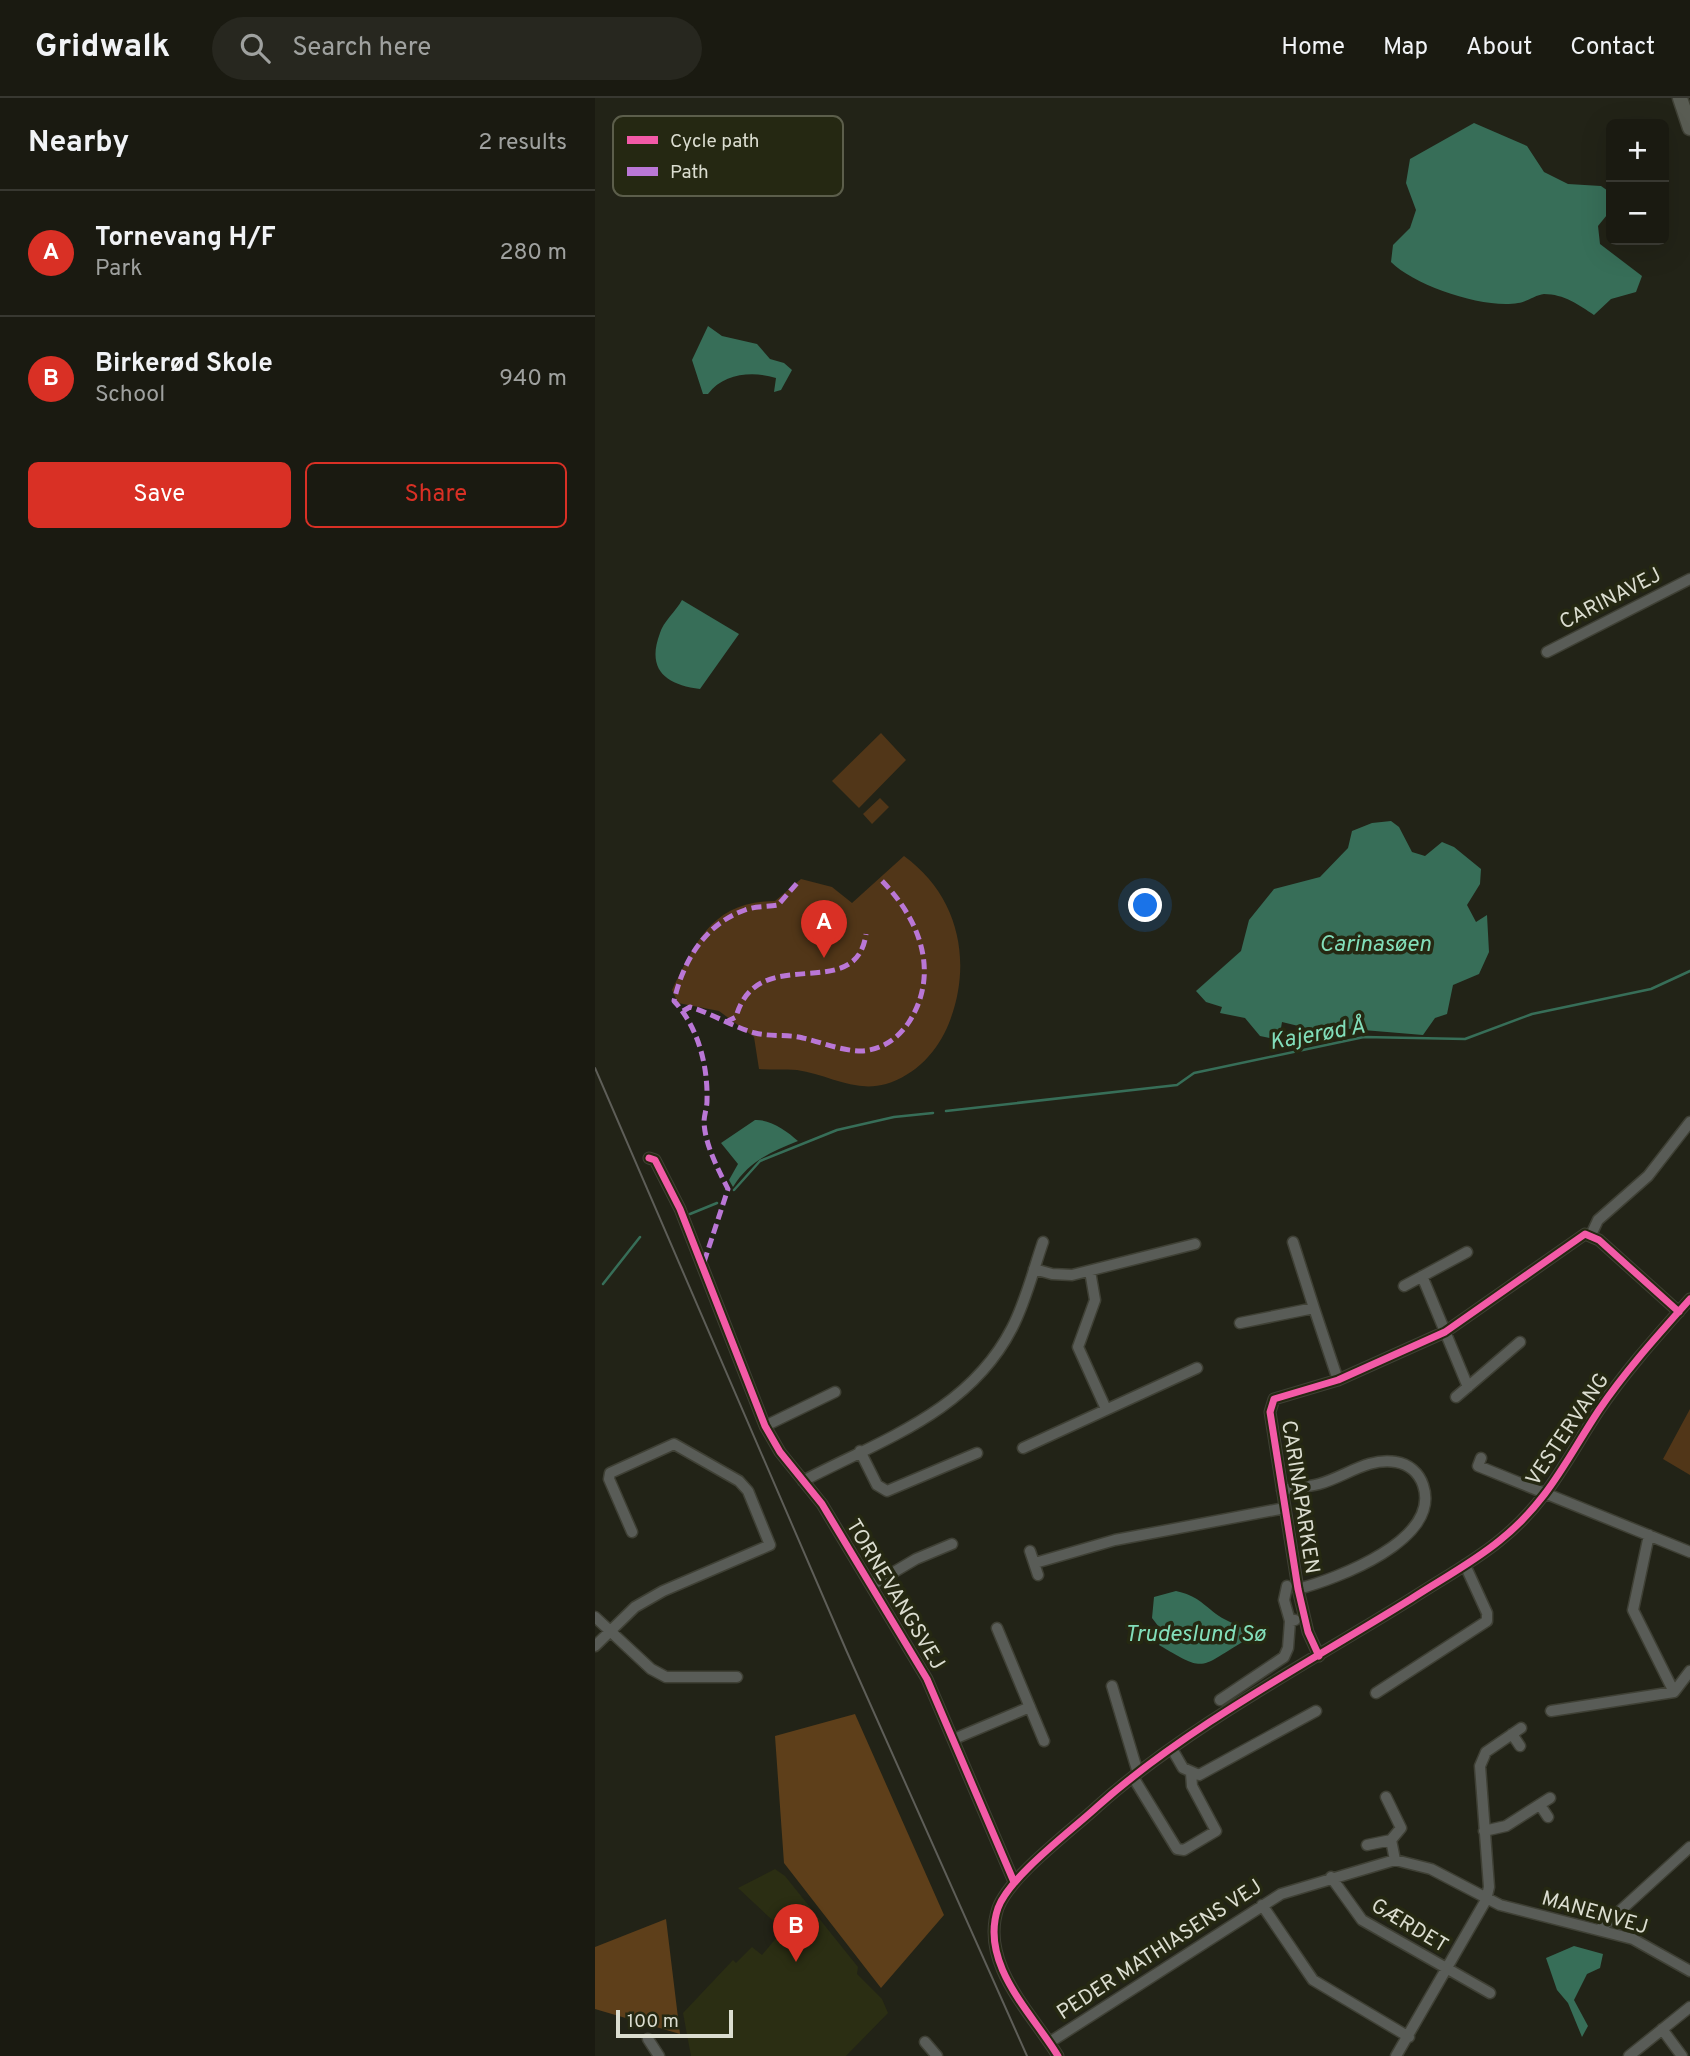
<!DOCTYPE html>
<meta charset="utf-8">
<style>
body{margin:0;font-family:Overpass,sans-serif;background:#27271f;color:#f1f3f6}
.controls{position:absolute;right:21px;top:21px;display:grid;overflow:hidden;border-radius:10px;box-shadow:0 7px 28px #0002}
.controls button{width:63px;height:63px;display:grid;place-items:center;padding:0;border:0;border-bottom:2px solid #383831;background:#1a1a11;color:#f1f3f6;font:35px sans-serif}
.scale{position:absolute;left:21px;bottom:18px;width:117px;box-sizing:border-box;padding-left:7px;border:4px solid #dbddd0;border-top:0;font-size:19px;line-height:24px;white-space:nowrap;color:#dbddd0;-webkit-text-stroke:5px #252812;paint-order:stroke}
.you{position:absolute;left:551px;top:808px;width:24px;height:24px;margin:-18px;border:5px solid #fff;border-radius:50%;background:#1a73e8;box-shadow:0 0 0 10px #1a73e833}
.badge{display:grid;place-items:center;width:46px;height:46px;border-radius:50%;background:#d93025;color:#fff;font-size:23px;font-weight:700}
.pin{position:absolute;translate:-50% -58px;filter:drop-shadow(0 2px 4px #0008)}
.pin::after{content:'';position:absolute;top:37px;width:24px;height:21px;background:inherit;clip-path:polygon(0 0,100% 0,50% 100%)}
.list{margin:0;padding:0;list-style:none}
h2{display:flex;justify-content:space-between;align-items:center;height:91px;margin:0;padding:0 28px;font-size:30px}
h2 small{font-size:23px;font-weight:400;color:#9fa19f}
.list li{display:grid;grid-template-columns:46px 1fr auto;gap:21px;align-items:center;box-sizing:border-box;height:126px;padding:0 28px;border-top:2px solid #383831}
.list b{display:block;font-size:26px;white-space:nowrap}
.list p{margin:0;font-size:23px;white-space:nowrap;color:#9fa19f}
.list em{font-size:23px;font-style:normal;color:#9fa19f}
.actions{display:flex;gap:14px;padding:21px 28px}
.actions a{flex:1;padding:16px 0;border:2px solid #d93025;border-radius:10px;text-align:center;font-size:24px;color:#d93025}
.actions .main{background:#d93025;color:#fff}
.icon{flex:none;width:38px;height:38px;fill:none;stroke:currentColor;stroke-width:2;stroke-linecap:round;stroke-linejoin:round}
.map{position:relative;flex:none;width:1095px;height:1958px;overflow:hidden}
header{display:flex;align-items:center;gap:42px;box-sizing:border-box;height:98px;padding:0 35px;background:#1a1a11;border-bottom:2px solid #383831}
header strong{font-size:33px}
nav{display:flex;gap:38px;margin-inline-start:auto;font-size:24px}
.search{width:490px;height:63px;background:#27271f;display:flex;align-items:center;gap:18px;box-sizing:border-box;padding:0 24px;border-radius:38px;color:#9fa19f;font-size:26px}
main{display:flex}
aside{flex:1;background:#1a1a11}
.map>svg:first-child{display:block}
</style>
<header>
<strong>Gridwalk</strong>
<div class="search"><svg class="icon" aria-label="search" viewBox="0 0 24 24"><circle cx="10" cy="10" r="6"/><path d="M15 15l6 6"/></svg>Search here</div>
<nav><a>Home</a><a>Map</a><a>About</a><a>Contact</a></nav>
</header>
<main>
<aside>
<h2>Nearby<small>2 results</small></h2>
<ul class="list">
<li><span class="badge">A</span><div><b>Tornevang H/F</b><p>Park</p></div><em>280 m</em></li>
<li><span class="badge">B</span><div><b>Birkerød Skole</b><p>School</p></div><em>940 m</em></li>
</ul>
<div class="actions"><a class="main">Save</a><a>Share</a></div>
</aside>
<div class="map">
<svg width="1095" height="1958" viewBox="0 0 1095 1958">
<rect width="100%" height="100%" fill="#222317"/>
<path fill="#2b2e13" d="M180 1771 190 1778 263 1869 262 1876 287 1901 293 1915 251 1958H96L88 1915 138 1862 141 1865 157 1849 167 1857 188 1832 143 1790Z"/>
<path fill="#513618" d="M286 635 311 662 264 710 237 683Z
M285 700 294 709 277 726 268 716Z
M309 758C364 798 378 864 354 925 343 953 321 977 291 986 259 995 232 976 202 972 190 971 177 972 164 971L159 939 124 913 83 905 77 892C101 843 118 803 180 803L206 781 237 789 257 805Z
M1095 1311V1377L1068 1361Z"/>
<path fill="#5e3f1a" d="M260 1616 349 1817 286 1890 189 1765 180 1638Z
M71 1821 85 1936 0 1911V1849Z"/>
<path fill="#376e58" d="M879 25 932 48 949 74 973 86 1006 88 1016 95V112L1003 128 1005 146 1047 178 1041 194 1016 201 999 217C984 207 969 196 949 196 940 197 932 204 923 205 889 211 820 188 796 164L798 147 815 130 821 112 811 85 815 61Z
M113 228 127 238 162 246 175 261 189 265 197 272 186 292 179 294 181 280C158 273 129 275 113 296H108L97 262Z
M87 502 144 536 105 591C71 587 51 572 65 535 68 524 81 513 87 502Z
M796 723 804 729 817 754 830 758 847 744 859 749 886 771 885 786 872 807 881 824 892 817 894 854 884 876 858 887 852 916 840 920 828 937 744 930 728 934 687 924 684 942 665 938 650 920 625 915 627 909 611 904 601 893 646 853 654 822 679 791 725 779 753 750 757 733 777 725Z
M160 1022C175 1021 192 1033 203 1043 176 1054 154 1063 138 1089L134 1082 143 1066 126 1045Z
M581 1493C603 1498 606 1505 624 1518 631 1523 640 1525 648 1531L649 1543C604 1570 611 1575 564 1547L570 1537 557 1520 559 1499Z
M979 1848 1008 1856 1005 1870 992 1876 979 1902 993 1928 987 1939 973 1905 962 1892 951 1860Z"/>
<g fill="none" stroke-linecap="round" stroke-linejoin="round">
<path stroke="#376e58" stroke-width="2.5" d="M351 1013 582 987 599 975 769 939 870 941 937 916 1056 891 1095 873
M139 1092 165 1063 242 1032 299 1019 338 1015
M95 1116 122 1105
M8 1186 45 1139"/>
<g stroke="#3f4035" stroke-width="13">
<path id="minor" d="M952 554 1095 481
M54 1060 60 1062 85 1111 170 1328 185 1354 227 1406 332 1581 419 1784
M996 1137 1003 1122 1053 1078 1095 1024
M698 1144 719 1210
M439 1171 457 1176 477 1177 600 1146
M495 1173 500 1202 483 1249 511 1311
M827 1178 873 1289
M809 1188 872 1154
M645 1225 719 1210 743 1282
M861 1299 925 1244
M170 1328 240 1294
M428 1350 602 1270
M265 1353 282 1387 292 1393 382 1355
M886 1360 883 1368 1095 1454
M208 1383C286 1342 374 1314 417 1230 431 1203 438 1173 448 1144
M687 1392C699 1390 712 1389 724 1386 750 1379 773 1359 801 1364 814 1366 824 1375 828 1387 847 1442 741 1481 703 1491
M1054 1437 1038 1512 1079 1594
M435 1453 443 1477
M440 1465 520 1442 690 1410
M277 1487 321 1461 357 1446
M692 1488 689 1502 695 1523 700 1522
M0 1519 56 1571 71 1579H142
M402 1530 449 1643
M0 1548 40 1509 68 1493 175 1447 153 1393 144 1383 79 1346 15 1375 14 1381 37 1434
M724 1558 713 1534 703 1491 675 1314 679 1301 743 1282 850 1234 990 1136 1004 1142 1084 1214
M517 1588 543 1675
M781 1595 892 1523V1515L870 1467
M625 1602 689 1559 693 1550 695 1523
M956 1613 1079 1594 1095 1573
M917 1636 925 1648
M359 1641 435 1609
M577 1651 588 1670 604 1677 721 1613
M538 1679 582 1751 589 1752 621 1733 597 1688 596 1675
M791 1699 806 1730 796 1742 800 1762
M945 1707 953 1719
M889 1733 911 1728 955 1700
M772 1747 796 1742
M736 1779 767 1822 895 1895
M667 1807 718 1882 814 1939
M1004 1832 1095 1749
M1067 1931 1087 1958
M53 1941 64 1958
M330 1944 342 1958
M455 1944 686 1796 800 1762 836 1771 905 1807 1038 1841 1095 1873
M463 1958C437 1915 384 1866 403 1810 415 1778 476 1733 503 1708 591 1629 715 1564 816 1501 845 1482 877 1465 904 1443 953 1404 971 1362 1004 1312 1031 1272 1063 1237 1095 1201
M801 1958 891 1802 894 1789 885 1668 891 1654 926 1630
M1034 1958 1095 1909"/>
</g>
<g stroke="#3f4035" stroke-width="17">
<path id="major" d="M1085 0 1095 30"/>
</g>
<use href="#minor" stroke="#595c57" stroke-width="10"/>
<use href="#major" stroke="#595c53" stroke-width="14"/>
<path stroke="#5e5e58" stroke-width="2" d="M0 970 252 1554 432 1958"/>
<path stroke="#ba77d6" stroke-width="5" stroke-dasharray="10 5" stroke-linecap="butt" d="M88 913 95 909C118 916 138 929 160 935 176 939 193 936 208 940 226 944 247 953 266 953 286 952 303 941 314 924 346 874 324 819 284 780
M131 924 141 919C162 842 261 908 271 836
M109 1164 133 1091C123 1071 110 1047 109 1024 109 1017 112 1010 112 1003 113 967 103 929 79 903 88 863 110 826 150 812 160 808 173 809 183 807L204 783"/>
<g stroke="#252812" stroke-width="11">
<path id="cycleway" d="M54 1060 60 1062 85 1111 170 1328 185 1354 227 1406 332 1581 419 1784
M724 1558 713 1534 703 1491 675 1314 679 1301 743 1282 850 1234 990 1136 1004 1142 1084 1214
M463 1958C437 1915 384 1866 403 1810 415 1778 476 1733 503 1708 591 1629 715 1564 816 1501 845 1482 877 1465 904 1443 953 1404 971 1362 1004 1312 1031 1272 1063 1237 1095 1201"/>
</g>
<use href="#cycleway" stroke="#f35aa7" stroke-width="7"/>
</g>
<g text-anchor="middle" stroke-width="7" stroke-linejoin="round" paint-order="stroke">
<g font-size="21" fill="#dbddd0" stroke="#252812">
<text transform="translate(1015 500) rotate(-27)" y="7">CARINAVEJ</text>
<text transform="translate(972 1331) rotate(-56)" y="7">VESTERVANG</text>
<text transform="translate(706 1399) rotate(81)" y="7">CARINAPARKEN</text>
<text transform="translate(301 1496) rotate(59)" y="7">TORNEVANGSVEJ</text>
<text transform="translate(1000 1814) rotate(16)" y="7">MANENVEJ</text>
<text transform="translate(815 1827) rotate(31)" y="7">GÆRDET</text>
<text transform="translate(564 1851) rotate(-33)" y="7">PEDER MATHIASENS VEJ</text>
</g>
<g font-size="23" font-style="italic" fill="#82deba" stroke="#252812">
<text x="780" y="853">Carinasøen</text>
<text transform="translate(722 935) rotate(-10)" y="8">Kajerød Å</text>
<text x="600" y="1543">Trudeslund Sø</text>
</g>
</g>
<rect x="18" y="18" width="230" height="80" rx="10" fill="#252812" stroke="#5c5e4b" stroke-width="2"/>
<rect x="32" y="38" width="31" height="8" fill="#f35aa7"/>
<rect x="32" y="69" width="31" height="9" fill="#ba77d6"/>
<g font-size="19" fill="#dbddd0">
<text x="75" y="49">Cycle path</text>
<text x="75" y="80">Path</text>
</g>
</svg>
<div class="controls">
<button>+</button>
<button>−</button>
</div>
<div class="scale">100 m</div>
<div class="you"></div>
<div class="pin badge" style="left:229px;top:860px">A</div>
<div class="pin badge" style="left:201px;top:1864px">B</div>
</div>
</main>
